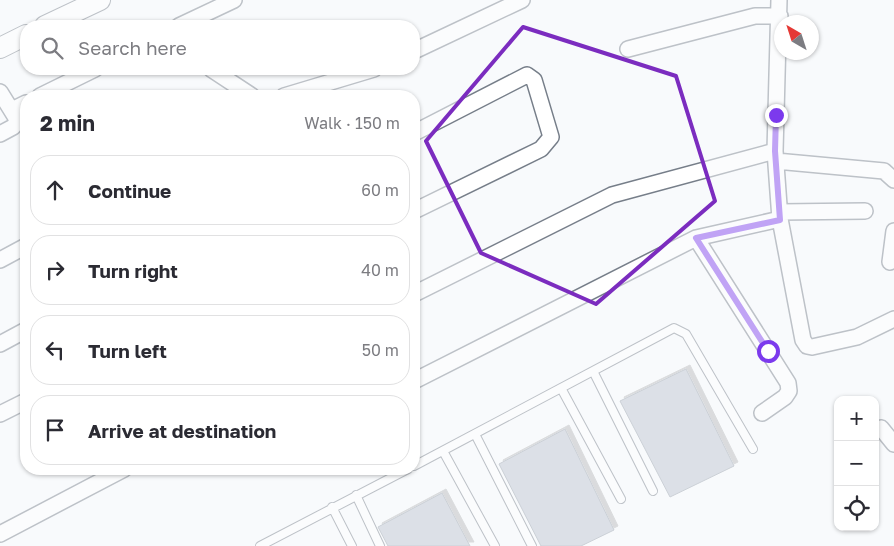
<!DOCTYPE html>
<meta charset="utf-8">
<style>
body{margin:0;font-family:"Golos Text",sans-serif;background:#f2f2f3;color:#2b2b33}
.controls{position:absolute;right:15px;bottom:15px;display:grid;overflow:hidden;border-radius:10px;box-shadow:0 1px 4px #0004}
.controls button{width:45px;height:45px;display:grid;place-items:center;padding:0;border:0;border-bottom:1px solid #e1e1e2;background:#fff;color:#2b2b33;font:25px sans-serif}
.compass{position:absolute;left:774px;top:15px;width:45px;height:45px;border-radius:50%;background:#fff;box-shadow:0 1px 4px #0004;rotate:321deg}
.stop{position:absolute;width:15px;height:15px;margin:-11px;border:4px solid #7c3aed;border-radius:50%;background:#fff}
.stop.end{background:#7c3aed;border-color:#fff;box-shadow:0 1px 5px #0008}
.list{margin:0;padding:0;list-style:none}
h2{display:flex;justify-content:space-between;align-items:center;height:65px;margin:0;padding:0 20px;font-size:21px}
h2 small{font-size:16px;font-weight:400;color:#7c7c81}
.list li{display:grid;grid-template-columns:32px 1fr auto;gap:15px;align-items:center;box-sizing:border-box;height:70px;margin:0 10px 10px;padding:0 10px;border:1px solid #e1e1e2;border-radius:20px}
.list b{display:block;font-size:19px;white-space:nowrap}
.list em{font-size:16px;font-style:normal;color:#7c7c81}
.icon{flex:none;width:28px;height:28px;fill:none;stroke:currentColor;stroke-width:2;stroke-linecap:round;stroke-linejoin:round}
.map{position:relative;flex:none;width:894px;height:546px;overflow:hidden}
.search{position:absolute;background:#fff;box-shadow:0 1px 4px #0004;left:20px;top:20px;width:400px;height:55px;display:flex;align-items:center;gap:12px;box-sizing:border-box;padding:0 18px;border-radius:20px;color:#7c7c81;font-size:19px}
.panel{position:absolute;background:#fff;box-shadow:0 1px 4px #0004;left:20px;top:90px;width:400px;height:385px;border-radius:20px}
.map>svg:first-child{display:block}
</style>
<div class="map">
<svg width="894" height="546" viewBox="0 0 894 546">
<defs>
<filter id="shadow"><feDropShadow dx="4" dy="-4" stdDeviation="0" flood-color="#0004"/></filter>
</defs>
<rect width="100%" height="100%" fill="#f8fafc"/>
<path fill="#bac2ce" stroke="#969eaa" filter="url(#shadow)" d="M686 369 734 466 670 497 620 401Z
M565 429 614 530 581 546H541L499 464Z
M442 493 470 546H388L378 527Z"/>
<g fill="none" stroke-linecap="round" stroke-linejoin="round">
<g stroke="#767e89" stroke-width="10">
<path id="service" d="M593 371 653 491
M561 388 621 499
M475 434 532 546
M443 451 495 546
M414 466 674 328 686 334 753 449
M356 495 380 546
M332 507 352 546
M260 546 408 469"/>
</g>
<g stroke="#767e89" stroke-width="18">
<path id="minor" d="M779 0 775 151 780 219 803 340 807 346 812 347 857 337 894 319
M179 26 234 0
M628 49 755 16H780
M414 51 522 0
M211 69 252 96
M0 92 18 121 13 127 0 134
M40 96 95 69
M284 96 374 69
M12 110 26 103
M414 133 527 75 534 80 551 137 541 149 414 211
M776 161 884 171 894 180
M781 212 865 211
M696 238 788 383 789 391 785 397 762 413
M0 260 26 246
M890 262 894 231
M414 294 612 195 775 151
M0 344 26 330
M414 381 696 238 780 219
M0 414 26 401
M881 428 894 444
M0 534 124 469"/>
</g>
<g stroke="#767e89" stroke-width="22">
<path id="tertiary" d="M45 26 100 0
M0 48 26 35"/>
</g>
<use href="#service" stroke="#fff" stroke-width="8"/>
<use href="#minor" stroke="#fff" stroke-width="15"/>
<use href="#tertiary" stroke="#fff" stroke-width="20"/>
</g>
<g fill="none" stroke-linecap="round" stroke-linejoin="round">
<path stroke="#7c3aed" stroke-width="6" d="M768 351 696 238 780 220 775 151 776 115"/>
</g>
<path d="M0 0H894V546H0ZM523 27 676 76 715 201 596 304 481 253 426 141Z" fill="#f8fafc" fill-opacity=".55" fill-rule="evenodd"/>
<path fill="none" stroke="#7b2cbf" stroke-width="4" stroke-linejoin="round" d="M523 27 676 76 715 201 596 304 481 253 426 141Z"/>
</svg>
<div class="controls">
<button>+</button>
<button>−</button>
<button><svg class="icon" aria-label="locate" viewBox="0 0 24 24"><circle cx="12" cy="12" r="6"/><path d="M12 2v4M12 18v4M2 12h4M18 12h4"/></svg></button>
</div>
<svg class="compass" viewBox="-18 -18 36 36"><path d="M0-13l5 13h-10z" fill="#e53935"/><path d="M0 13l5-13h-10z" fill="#7c7c81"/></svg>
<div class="stop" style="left:768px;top:351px"></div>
<div class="stop end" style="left:776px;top:115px"></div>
<div class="search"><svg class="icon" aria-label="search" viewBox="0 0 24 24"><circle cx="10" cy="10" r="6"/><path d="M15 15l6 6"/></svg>Search here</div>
<section class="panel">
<h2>2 min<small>Walk · 150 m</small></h2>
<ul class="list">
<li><svg class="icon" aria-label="ahead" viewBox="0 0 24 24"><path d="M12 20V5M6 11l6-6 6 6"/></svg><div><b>Continue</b></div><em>60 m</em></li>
<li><svg class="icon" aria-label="right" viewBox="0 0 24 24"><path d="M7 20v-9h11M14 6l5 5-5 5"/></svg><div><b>Turn right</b></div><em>40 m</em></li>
<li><svg class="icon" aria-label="left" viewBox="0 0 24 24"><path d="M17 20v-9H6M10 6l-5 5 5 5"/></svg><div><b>Turn left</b></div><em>50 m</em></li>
<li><svg class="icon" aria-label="arrive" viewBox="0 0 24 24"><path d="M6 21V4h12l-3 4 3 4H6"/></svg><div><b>Arrive at destination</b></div></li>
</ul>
</section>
</div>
